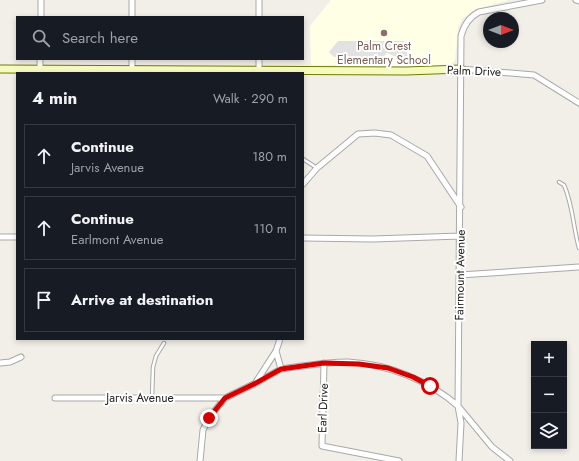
<!DOCTYPE html>
<meta charset="utf-8">
<style>
body{margin:0;font-family:Jost,sans-serif;background:#242831;color:#f1f3f6}
.controls{position:absolute;right:12px;bottom:12px;display:grid;overflow:hidden;border-radius:0px;box-shadow:0 2px 6px #0003}
.controls button{width:36px;height:36px;display:grid;place-items:center;padding:0;border:0;border-bottom:1px solid #363941;background:#171b24;color:#f1f3f6;font:20px sans-serif}
.compass{position:absolute;left:483px;top:12px;width:36px;height:36px;border-radius:50%;background:#171b24;box-shadow:0 2px 6px #0003;rotate:90deg}
.stop{position:absolute;width:12px;height:12px;margin:-9px;border:3px solid #d40000;border-radius:50%;background:#fff}
.stop.end{background:#d40000;border-color:#fff;box-shadow:0 1px 4px #0008}
.list{margin:0;padding:0;list-style:none}
h2{display:flex;justify-content:space-between;align-items:center;height:52px;margin:0;padding:0 16px;font-size:17px}
h2 small{font-size:13px;font-weight:400;color:#9ea1a6}
.list li{display:grid;grid-template-columns:26px 1fr auto;gap:12px;align-items:center;box-sizing:border-box;height:64px;margin:0 8px 8px;padding:0 8px;border:1px solid #363941;border-radius:0px}
.list b{display:block;font-size:15px;white-space:nowrap}
.list p{margin:0;font-size:13px;white-space:nowrap;color:#9ea1a6}
.list em{font-size:13px;font-style:normal;color:#9ea1a6}
.icon{flex:none;width:22px;height:22px;fill:none;stroke:currentColor;stroke-width:2;stroke-linecap:round;stroke-linejoin:round}
.map{position:relative;flex:none;width:579px;height:461px;overflow:hidden}
.search{position:absolute;background:#171b24;box-shadow:0 2px 6px #0003;left:16px;top:16px;width:288px;height:44px;display:flex;align-items:center;gap:10px;box-sizing:border-box;padding:0 14px;border-radius:0px;color:#9ea1a6;font-size:15px}
.panel{position:absolute;background:#171b24;box-shadow:0 2px 6px #0003;left:16px;top:72px;width:288px;height:268px;border-radius:0px}
.map>svg:first-child{display:block}
</style>
<div class="map">
<svg width="579" height="461" viewBox="0 0 579 461">
<rect width="100%" height="100%" fill="#f2efe9"/>
<path fill="#ffffe5" d="M331 0H509L476 9 462 19 458 28 455 61 447 67 311 65 310 26Z"/>
<path fill="#e2e2e2" d="M338 41H404L409 62H399L394 56 387 53 382 58 334 57 329 52Z"/>
<g fill="none" stroke-linecap="round" stroke-linejoin="round">
<g stroke="#a9a9a9" stroke-width="4.5">
<path id="lane" d="M303 159 317 168
M559 182 564 185C573 205 573 227 579 248
M152 398 153 367 156 356 164 343"/>
</g>
<g stroke="#a9a9a9" stroke-width="7">
<path id="street" d="M576 0 579 1
M41 17V0
M132 17V0
M259 17V0
M40 69V59
M132 69V59
M461 69 534 75 579 103
M259 70V59
M303 184 317 168 358 134 375 133 391 135 427 156 461 207
M0 237H17
M303 238 373 239 460 236
M460 275 579 267
M0 363 10 362 21 357
M324 363 322 446 399 461
M281 369C303 366 326 362 348 362 388 364 428 380 458 406L461 423 459 461
M256 382 276 351
M55 398H225
M200 461 203 430 209 418 225 398 254 384 281 369 276 351 280 339
M510 461 492 447 458 406 461 36C464 25 469 17 479 12L542 0"/>
</g>
<g stroke="#707d05" stroke-width="9">
<path id="secondary" d="M0 69 406 71 461 69"/>
</g>
<use href="#lane" stroke="#fff" stroke-width="2.5"/>
<use href="#street" stroke="#fff" stroke-width="5"/>
<use href="#secondary" stroke="#f7fabf" stroke-width="7"/>
</g>
<g fill="none" stroke-linecap="round" stroke-linejoin="round">
<path stroke="#d40000" stroke-width="5" d="M209 418 225 398 254 384 281 369 324 363 359 364 388 368 413 377 430 386"/>
</g>
<circle fill="#8d6e63" stroke="#fff" stroke-width="1.5" cx="384" cy="33" r="4"/>
<g text-anchor="middle" stroke-width="4" stroke-linejoin="round" paint-order="stroke">
<g font-size="12" fill="#785e54" stroke="#fff">
<text x="384" y="50">Palm Crest<tspan x="384" dy="14">Elementary School</tspan></text>
</g>
<g font-size="12" fill="#222" stroke="#fff">
<text transform="translate(474 71) rotate(2)" y="4">Palm Drive</text>
<text transform="translate(460 275) rotate(-89)" y="4">Fairmount Avenue</text>
<text x="140" y="402">Jarvis Avenue</text>
<text transform="translate(323 408) rotate(-88)" y="4">Earl Drive</text>
</g>
</g>
</svg>
<div class="controls">
<button>+</button>
<button>−</button>
<button><svg class="icon" aria-label="layers" viewBox="0 0 24 24"><path d="M12 4l9 5-9 5-9-5zM3 14l9 5 9-5"/></svg></button>
</div>
<svg class="compass" viewBox="-18 -18 36 36"><path d="M0-13l5 13h-10z" fill="#e53935"/><path d="M0 13l5-13h-10z" fill="#9ea1a6"/></svg>
<div class="stop" style="left:430px;top:386px"></div>
<div class="stop end" style="left:209px;top:418px"></div>
<div class="search"><svg class="icon" aria-label="search" viewBox="0 0 24 24"><circle cx="10" cy="10" r="6"/><path d="M15 15l6 6"/></svg>Search here</div>
<section class="panel">
<h2>4 min<small>Walk · 290 m</small></h2>
<ul class="list">
<li><svg class="icon" aria-label="ahead" viewBox="0 0 24 24"><path d="M12 20V5M6 11l6-6 6 6"/></svg><div><b>Continue</b><p>Jarvis Avenue</p></div><em>180 m</em></li>
<li><svg class="icon" aria-label="ahead" viewBox="0 0 24 24"><path d="M12 20V5M6 11l6-6 6 6"/></svg><div><b>Continue</b><p>Earlmont Avenue</p></div><em>110 m</em></li>
<li><svg class="icon" aria-label="arrive" viewBox="0 0 24 24"><path d="M6 21V4h12l-3 4 3 4H6"/></svg><div><b>Arrive at destination</b></div></li>
</ul>
</section>
</div>
